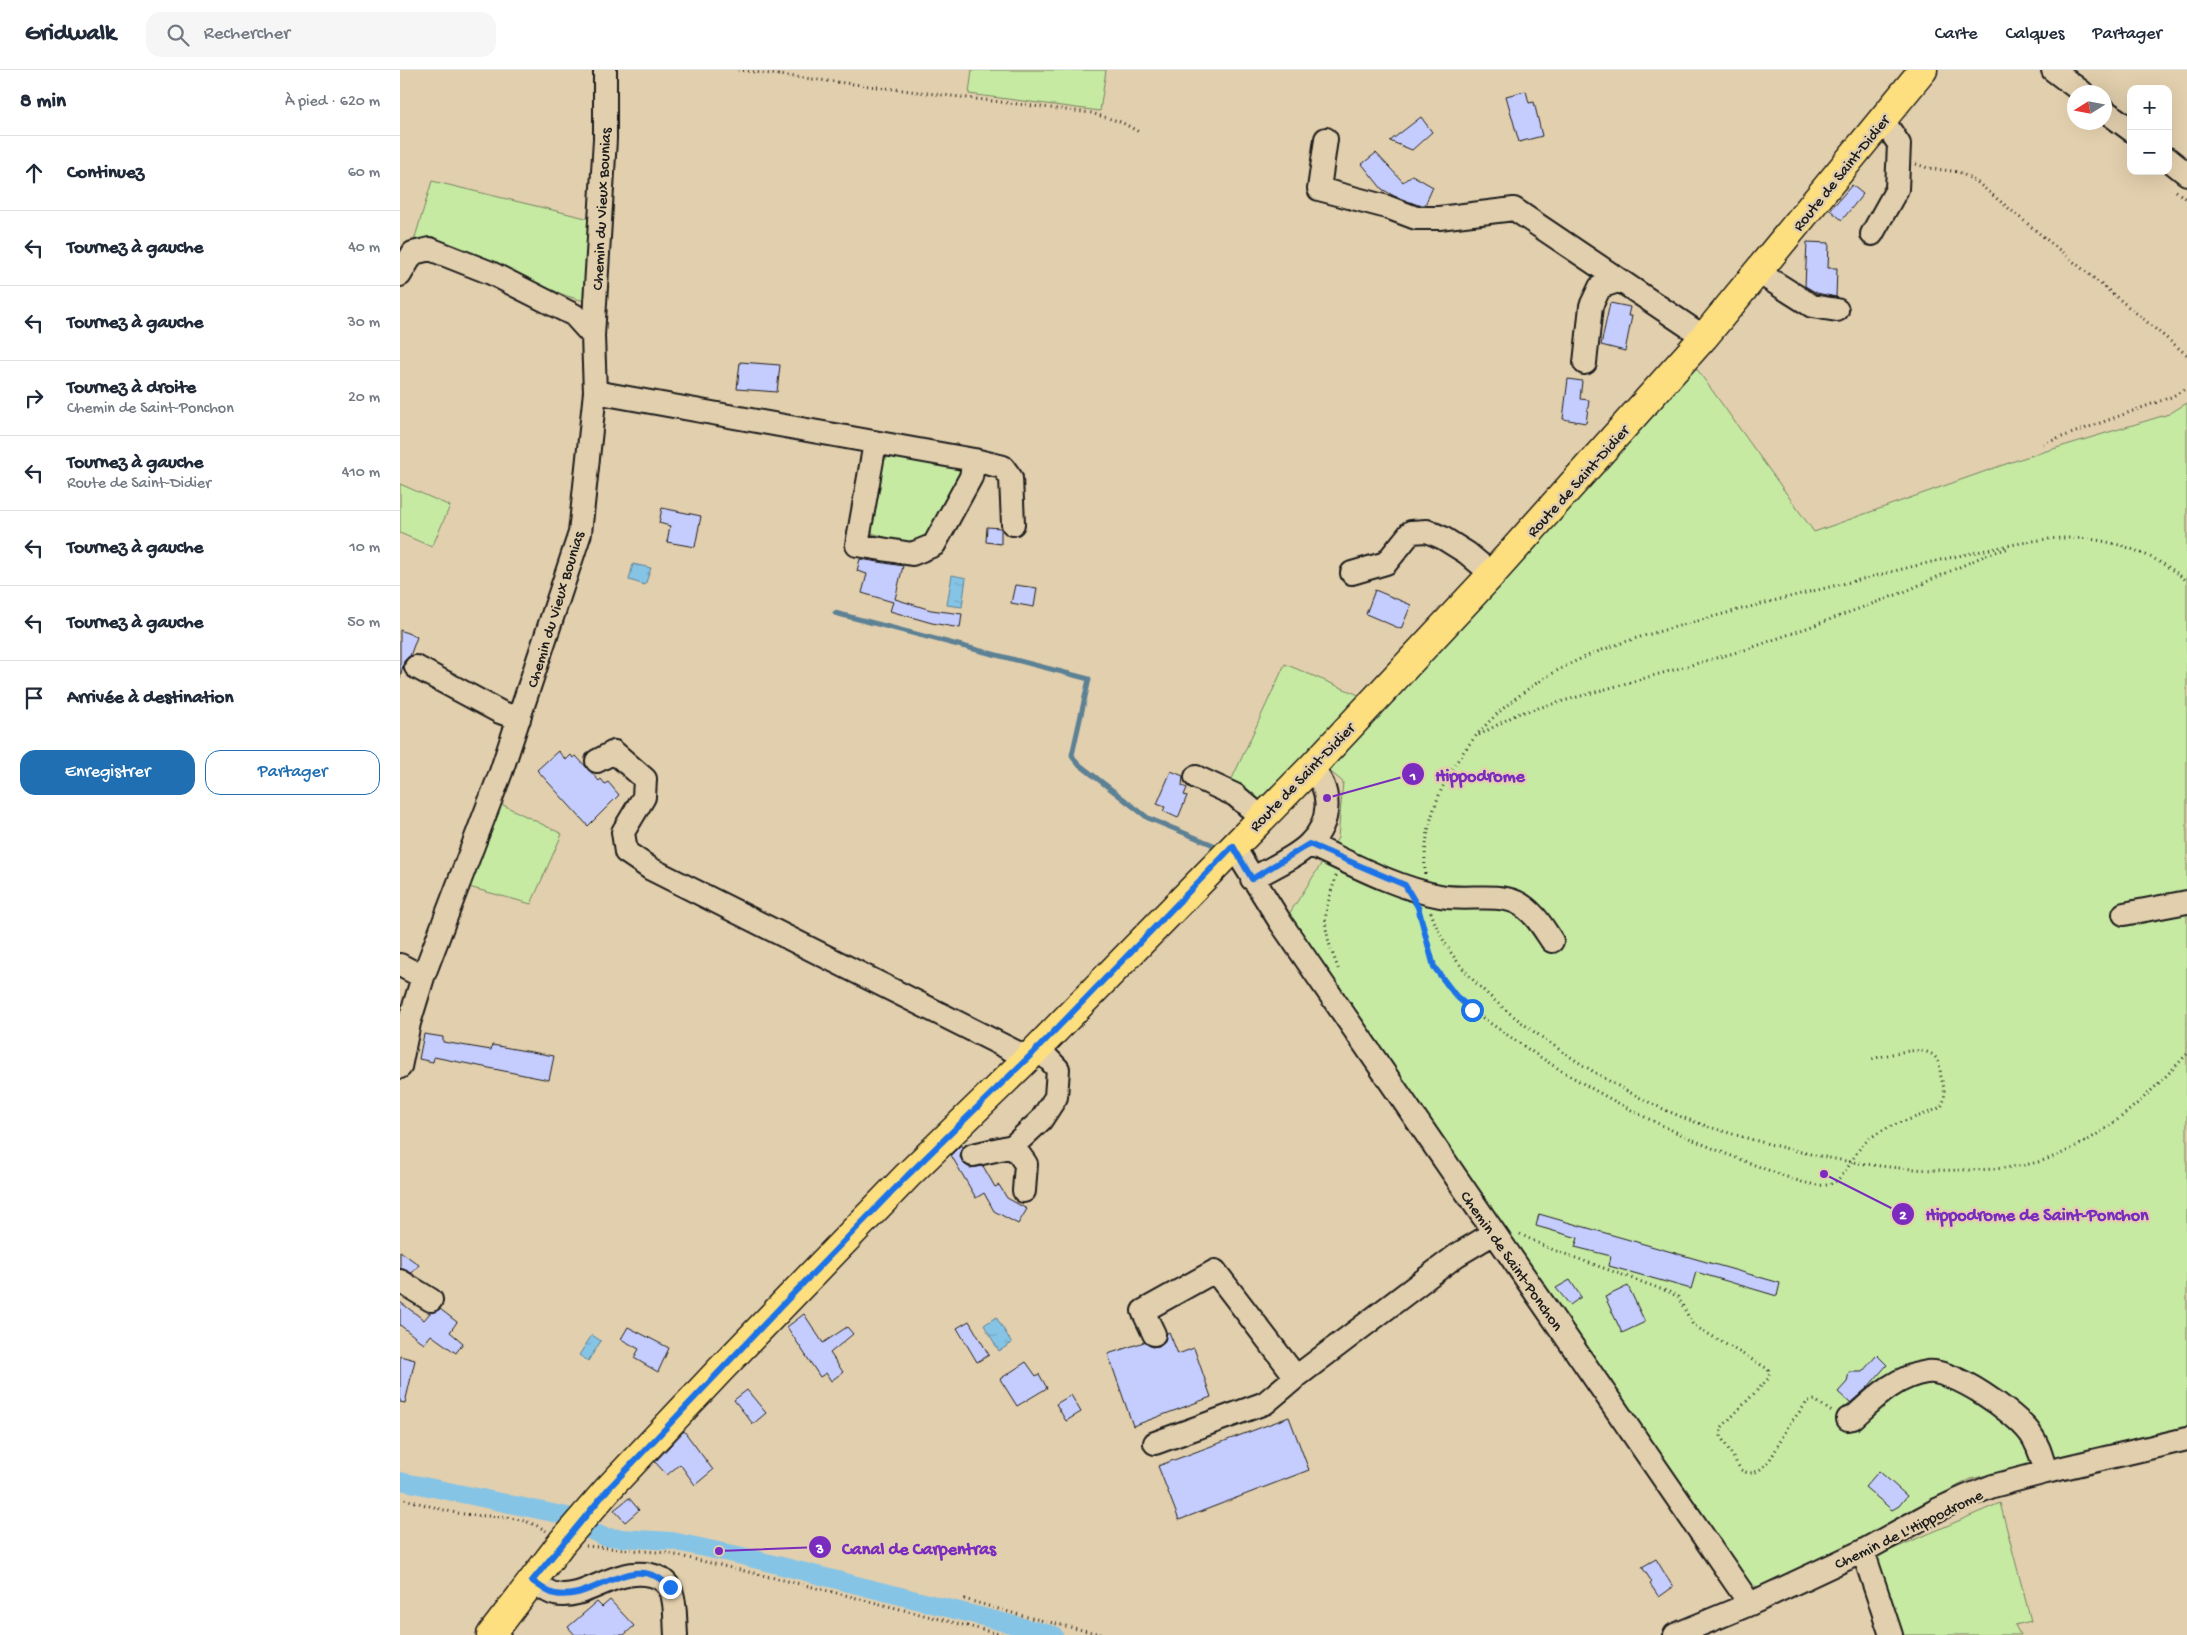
<!DOCTYPE html>
<html lang="fr">
<meta charset="utf-8">
<style>
body{margin:0;font-family:"Gochi Hand",sans-serif;background:#f6f6f7;color:#1f2937}
.controls{position:absolute;right:15px;top:15px;display:grid;overflow:hidden;border-radius:10px;box-shadow:0 5px 20px #0002}
.controls button{width:45px;height:45px;display:grid;place-items:center;padding:0;border:0;border-bottom:1px solid #e0e1e3;background:#fff;color:#1f2937;font:25px sans-serif}
.compass{position:absolute;left:1667px;top:15px;width:45px;height:45px;border-radius:50%;background:#fff;box-shadow:0 5px 20px #0002;rotate:259deg}
.stop{position:absolute;width:15px;height:15px;margin:-11px;border:4px solid #1a73e8;border-radius:50%;background:#fff}
.stop.end{background:#1a73e8;border-color:#fff;box-shadow:0 1px 5px #0008}
.list{margin:0;padding:0;list-style:none}
h2{display:flex;justify-content:space-between;align-items:center;height:65px;margin:0;padding:0 20px;font-size:21px}
h2 small{font-size:16px;font-weight:400;color:#747a83}
.list li{display:grid;grid-template-columns:32px 1fr auto;gap:15px;align-items:center;box-sizing:border-box;height:75px;padding:0 20px;border-top:1px solid #e0e1e3}
.list b{display:block;font-size:19px;white-space:nowrap}
.list p{margin:0;font-size:16px;white-space:nowrap;color:#747a83}
.list em{font-size:16px;font-style:normal;color:#747a83}
.actions{display:flex;gap:10px;padding:15px 20px}
.actions a{flex:1;padding:11px 0;border:1px solid #1f6fb2;border-radius:15px;text-align:center;font-size:18px;color:#1f6fb2}
.actions .main{background:#1f6fb2;color:#fff}
.icon{flex:none;width:28px;height:28px;fill:none;stroke:currentColor;stroke-width:2;stroke-linecap:round;stroke-linejoin:round}
.map{position:relative;flex:none;width:1787px;height:1565px;overflow:hidden}
header{display:flex;align-items:center;gap:30px;box-sizing:border-box;height:70px;padding:0 25px;background:#fff;border-bottom:1px solid #e0e1e3}
header strong{font-size:24px}
nav{display:flex;gap:28px;margin-inline-start:auto;font-size:18px}
.search{width:350px;height:45px;background:#f6f6f7;display:flex;align-items:center;gap:12px;box-sizing:border-box;padding:0 18px;border-radius:15px;color:#747a83;font-size:19px}
main{display:flex}
aside{flex:1;background:#fff}
.map>svg:first-child{display:block}
</style>
<header>
<strong>Gridwalk</strong>
<div class="search"><svg class="icon" aria-label="search" viewBox="0 0 24 24"><circle cx="10" cy="10" r="6"/><path d="M15 15l6 6"/></svg>Rechercher</div>
<nav><a>Carte</a><a>Calques</a><a>Partager</a></nav>
</header>
<main>
<aside>
<h2>8 min<small>À pied · 620 m</small></h2>
<ul class="list">
<li><svg class="icon" aria-label="ahead" viewBox="0 0 24 24"><path d="M12 20V5M6 11l6-6 6 6"/></svg><div><b>Continuez</b></div><em>60 m</em></li>
<li><svg class="icon" aria-label="left" viewBox="0 0 24 24"><path d="M17 20v-9H6M10 6l-5 5 5 5"/></svg><div><b>Tournez à gauche</b></div><em>40 m</em></li>
<li><svg class="icon" aria-label="left" viewBox="0 0 24 24"><path d="M17 20v-9H6M10 6l-5 5 5 5"/></svg><div><b>Tournez à gauche</b></div><em>30 m</em></li>
<li><svg class="icon" aria-label="right" viewBox="0 0 24 24"><path d="M7 20v-9h11M14 6l5 5-5 5"/></svg><div><b>Tournez à droite</b><p>Chemin de Saint-Ponchon</p></div><em>20 m</em></li>
<li><svg class="icon" aria-label="left" viewBox="0 0 24 24"><path d="M17 20v-9H6M10 6l-5 5 5 5"/></svg><div><b>Tournez à gauche</b><p>Route de Saint-Didier</p></div><em>410 m</em></li>
<li><svg class="icon" aria-label="left" viewBox="0 0 24 24"><path d="M17 20v-9H6M10 6l-5 5 5 5"/></svg><div><b>Tournez à gauche</b></div><em>10 m</em></li>
<li><svg class="icon" aria-label="left" viewBox="0 0 24 24"><path d="M17 20v-9H6M10 6l-5 5 5 5"/></svg><div><b>Tournez à gauche</b></div><em>50 m</em></li>
<li><svg class="icon" aria-label="arrive" viewBox="0 0 24 24"><path d="M6 21V4h12l-3 4 3 4H6"/></svg><div><b>Arrivée à destination</b></div></li>
</ul>
<div class="actions"><a class="main">Enregistrer</a><a>Partager</a></div>
</aside>
<div class="map">
<svg width="1787" height="1565" viewBox="0 0 1787 1565">
<defs>
<pattern id="water-ripples" width="26" height="14" patternUnits="userSpaceOnUse" patternTransform="scale(1.25)"><rect width="26" height="14" fill="#86c4e6"/><path d="M2 4q2-2 4 0t4 0M15 11q2-2 4 0t4 0" fill="none" stroke="#73a8c5"/></pattern>
</defs>
<rect width="100%" height="100%" fill="#e2cfad"/>
<filter id="ink" filterUnits="userSpaceOnUse"><feTurbulence type="fractalNoise" baseFrequency=".02" numOctaves="2"/><feDisplacementMap in="SourceGraphic" scale="10" xChannelSelector="R" yChannelSelector="G"/><feConvolveMatrix kernelMatrix="1 2 1 2 8 2 1 2 1" color-interpolation-filters="sRGB"/></filter>
<g filter="url(#ink)">
<path fill="#c7eaa3" stroke="#728360" d="M572 0H706L700 41 569 24Z
M32 111 194 150 188 232 167 226 34 173 13 174Z
M1296 298 1414 462 1620 389 1769 344 1787 333V1356L1571 1409 1514 1438 1374 1518C1361 1519 1354 1518 1345 1508L884 852 938 768 943 712 927 699Z
M494 382 566 397 524 470 510 475 472 463 468 448 483 392Z
M0 414 50 436 32 477 0 463Z
M885 594 961 626 858 731 831 711Z
M99 733 162 764 131 834 69 817Z
M1600 1433 1631 1551 1615 1555 1620 1565H1503L1477 1486Z"/>
<path fill="url(#water-ripples)" stroke="#5c8195" d="M233 494 251 498 245 515 229 510Z
M552 505 566 508 562 537 547 535Z
M596 1247 612 1273 599 1281 584 1255Z
M192 1265 201 1271 188 1291 179 1285Z"/>
<g fill="none" stroke-linecap="round" stroke-linejoin="round">
<path stroke="#5c8195" stroke-width="5" d="M435 543 689 609 672 685 676 692 748 748 816 776 812 779"/>
<path stroke="#86c4e6" stroke-width="18" d="M0 1411 172 1447 189 1460 205 1467 272 1471 342 1486 654 1565"/>
</g>
<path fill="#c5cdff" stroke="#1c1c1c" d="M1126 21 1129 33 1134 32 1142 66 1119 72 1106 26Z
M1021 47 1032 62 1012 80 990 71Z
M976 83 1003 112 1012 105 1033 117 1025 135H1018L994 126 982 119 962 94Z
M1452 115 1463 124 1442 150 1430 140Z
M1407 172 1429 173 1428 198H1437L1436 227 1417 223 1405 216Z
M1210 233 1230 237 1228 246H1232L1225 281 1201 275Z
M340 292 380 295 377 322 337 319Z
M1168 309 1182 311 1180 329 1189 330 1186 353 1163 349Z
M262 438 301 446 295 477 267 472 270 456 259 453Z
M587 457 601 458V474L586 472Z
M460 489 503 496 495 529 531 540 562 544 560 558 532 553 490 541 493 532 462 523 467 504 457 501Z
M615 515 637 518 634 537 611 533Z
M975 520 1011 535 1001 559 966 544Z
M0 560 17 567 10 586 4 591 0 608Z
M158 681 166 690 171 685 173 688 176 686 199 711 201 709 205 714 208 712 219 725 188 756 137 700Z
M771 701 783 706 782 716 787 718 784 725 787 726 778 748 763 741 765 737 757 734Z
M24 964 43 967V972L91 980 92 975 154 986 149 1010 34 987 33 992 19 989Z
M561 1075 562 1078 560 1087 564 1094 570 1098 583 1096 595 1117 599 1115 607 1128 627 1139 618 1154 594 1141 584 1123 576 1128 551 1085Z
M1139 1144 1380 1213 1377 1226 1296 1202 1291 1219 1209 1196 1211 1186 1175 1177 1178 1168 1136 1156Z
M0 1181 19 1195 12 1203 0 1198Z
M1170 1210 1181 1227 1170 1235 1156 1218Z
M1228 1216 1245 1252 1222 1263 1205 1227Z
M0 1232 24 1250 30 1243 40 1239 57 1252 50 1262 63 1273 56 1283 31 1265 24 1274 0 1255Z
M404 1244 423 1273 447 1257 453 1264 430 1283 443 1302 431 1311 426 1303 420 1307 387 1257Z
M569 1251 589 1285 577 1292 557 1258Z
M228 1257 269 1278 258 1302 234 1288 239 1279 221 1269Z
M769 1262 778 1284 794 1278 811 1327 733 1356 708 1284 744 1272 752 1277 759 1276 765 1271 767 1263Z
M1477 1285 1487 1295 1467 1318 1450 1333 1438 1322 1447 1312 1449 1302H1462Z
M0 1286 15 1290 5 1333 0 1332Z
M626 1292 636 1306 639 1304 647 1318 617 1336 600 1309Z
M347 1320 366 1343 353 1354 334 1330Z
M671 1325 681 1342 666 1351 656 1334Z
M889 1347 909 1400 779 1450 758 1396Z
M284 1361 313 1400 295 1415 280 1394 267 1405 255 1392Z
M1479 1401 1507 1426 1499 1436 1492 1440 1465 1417Z
M229 1428 239 1440 225 1452 214 1440Z
M1256 1489 1273 1517 1259 1527 1250 1514 1252 1512 1242 1497Z
M210 1530 234 1556 224 1565H175L168 1557 197 1532 202 1537Z"/>
<g fill="none" stroke-linecap="round" stroke-linejoin="round">
<g stroke="#1c1c1c" stroke-width="26">
<path id="minor" d="M1653 0 1682 22
M1704 40 1731 60
M926 69 919 119 987 137 1016 148H1039L1114 139 1304 267
M1768 89 1787 104
M1472 164 1497 119 1499 74 1483 50
M1358 202 1412 236 1437 240
M0 205 13 183 30 179 91 203 174 245 193 266
M1185 293 1191 236 1200 217 1218 211
M195 322 574 390 571 407 534 475 512 484 457 475 475 373
M574 390 603 397 611 408 613 454
M952 503 986 493 1011 462 1027 461 1043 468 1067 483 1092 504
M16 597 100 642 119 649
M197 691 214 682 245 709 244 727 223 762 226 782 251 799 628 988
M796 707 835 725 862 748
M909 774C950 793 996 818 1040 826 1064 831 1095 823 1116 832 1133 840 1142 856 1152 871
M833 776 881 853 1350 1534
M852 809C870 798 894 789 909 774 931 753 933 720 911 698
M1724 844 1787 832
M0 895 23 907
M0 997 9 953 23 907 101 702 180 463 195 322 193 266 205 69V0
M573 1085 613 1076
M624 1121 626 1094 613 1076 641 1050 656 1027 658 999 638 978
M0 1211 31 1230
M754 1264 743 1241 815 1201 896 1307
M1448 1349 1453 1348C1476 1327 1495 1307 1527 1302 1553 1299 1615 1342 1630 1363 1639 1375 1642 1389 1646 1402
M755 1373 865 1333 896 1307 1057 1185 1094 1163
M1463 1481 1491 1565
M132 1511C139 1515 148 1523 155 1524 186 1531 213 1497 251 1505 279 1511 274 1541 276 1565
M1275 1565 1350 1534 1463 1481 1539 1439 1565 1427 1593 1416 1646 1402 1787 1369"/>
</g>
<g stroke="#1c1c1c" stroke-width="31">
<path id="major" d="M91 1565 163 1471 209 1418 320 1300 507 1106 628 988 911 698 1092 504 1304 267 1523 0"/>
</g>
<path stroke="#1c1c1c" stroke-width="3" stroke-dasharray="1 4" stroke-linecap="butt" d="M338 0 691 43 721 52 739 62
M1516 94 1528 98 1559 102 1578 113 1787 285
M1776 121 1787 130
M1643 374 1771 327 1787 318
M1079 665 1117 644 1348 579 1415 555 1504 522 1586 485 1609 478
M1025 804C1021 727 1069 659 1131 617 1182 581 1242 566 1301 550 1359 534 1417 520 1475 506 1513 496 1552 487 1591 479 1617 474 1646 467 1673 468 1714 469 1755 484 1787 511
M936 806C931 824 922 844 927 863 929 876 935 889 939 901
M1019 839C1027 873 1031 899 1055 925 1069 940 1089 952 1106 964 1184 1019 1271 1064 1360 1097 1377 1103 1408 1117 1426 1115 1443 1113 1451 1089 1461 1077 1480 1054 1516 1050 1541 1037 1547 1027 1544 1018 1541 1007 1540 1000 1540 993 1536 988 1525 973 1488 985 1472 989
M1031 842C1048 894 1090 929 1133 961 1176 992 1222 1021 1270 1042 1297 1054 1325 1062 1354 1070 1423 1089 1492 1102 1564 1100 1588 1100 1614 1098 1638 1092 1699 1074 1745 1029 1787 984
M1120 1164 1146 1177 1269 1222 1278 1227 1293 1255 1368 1299 1370 1303 1368 1309 1322 1357 1321 1367 1341 1400C1365 1414 1379 1371 1389 1355 1395 1347 1402 1339 1408 1331L1415 1330 1432 1342
M0 1428C17 1432 35 1438 52 1442 83 1449 119 1442 146 1461
M186 1476 267 1483 409 1516 603 1565
M564 1529 623 1546 704 1565"/>
<use href="#minor" stroke="#e2cfad" stroke-width="22"/>
<use href="#major" stroke="#fddf80" stroke-width="28"/>
</g>
</g>
<g fill="none" stroke-linecap="round" stroke-linejoin="round" filter="url(#ink)">
<path stroke="#1a73e8" stroke-width="6" d="M270 1517C233 1478 195 1532 155 1524 148 1523 139 1515 132 1511L209 1418 390 1227 507 1106 638 978 833 776 852 809 909 774 1005 815 1018 837 1034 897 1056 926 1072 940"/>
</g>
<g text-anchor="middle" stroke-width="5" stroke-linejoin="round" paint-order="stroke">
<g font-size="16" fill="#1c1c1c" stroke="#e2cfad">
<text transform="translate(1440 102) rotate(-51)" y="6">Route de Saint-Didier</text>
<text transform="translate(200 139) rotate(-87)" y="6">Chemin du Vieux Bounias</text>
<text transform="translate(1177 410) rotate(-48)" y="6">Route de Saint-Didier</text>
<text transform="translate(154 539) rotate(-73)" y="6">Chemin du Vieux Bounias</text>
<text transform="translate(901 706) rotate(-46)" y="6">Route de Saint-Didier</text>
<text transform="translate(1113 1190) rotate(55)" y="6">Chemin de Saint-Ponchon</text>
<text transform="translate(1508 1458) rotate(-26)" y="6">Chemin de L'Hippodrome</text>
</g>
</g>
<path fill="none" stroke="#7b2cbf" stroke-width="2" d="M927 728L1013 704M1424 1104L1503 1144M319 1481L420 1477"/>
<g fill="#7b2cbf" stroke="#e2cfad" stroke-width="2">
<circle cx="927" cy="728" r="5"/>
<circle cx="1424" cy="1104" r="5"/>
<circle cx="319" cy="1481" r="5"/>
<circle cx="1013" cy="704" r="12"/>
<circle cx="1503" cy="1144" r="12"/>
<circle cx="420" cy="1477" r="12"/>
</g>
<g font-size="15" text-anchor="middle" font-weight="bold" fill="#fff">
<text x="1013" y="710">1</text>
<text x="1503" y="1149">2</text>
<text x="420" y="1483">3</text>
</g>
<g font-size="18" text-anchor="middle" font-weight="bold" fill="#7b2cbf" stroke="#e2cfad" stroke-width="5" stroke-linejoin="round" paint-order="stroke">
<text x="1080" y="711">Hippodrome</text>
<text x="1637" y="1150">Hippodrome de Saint-Ponchon</text>
<text x="519" y="1484">Canal de Carpentras</text>
</g>
</svg>
<div class="controls">
<button>+</button>
<button>−</button>
</div>
<svg class="compass" viewBox="-18 -18 36 36"><path d="M0-13l5 13h-10z" fill="#e53935"/><path d="M0 13l5-13h-10z" fill="#747a83"/></svg>
<div class="stop" style="left:1072px;top:940px"></div>
<div class="stop end" style="left:270px;top:1517px"></div>
</div>
</main>
